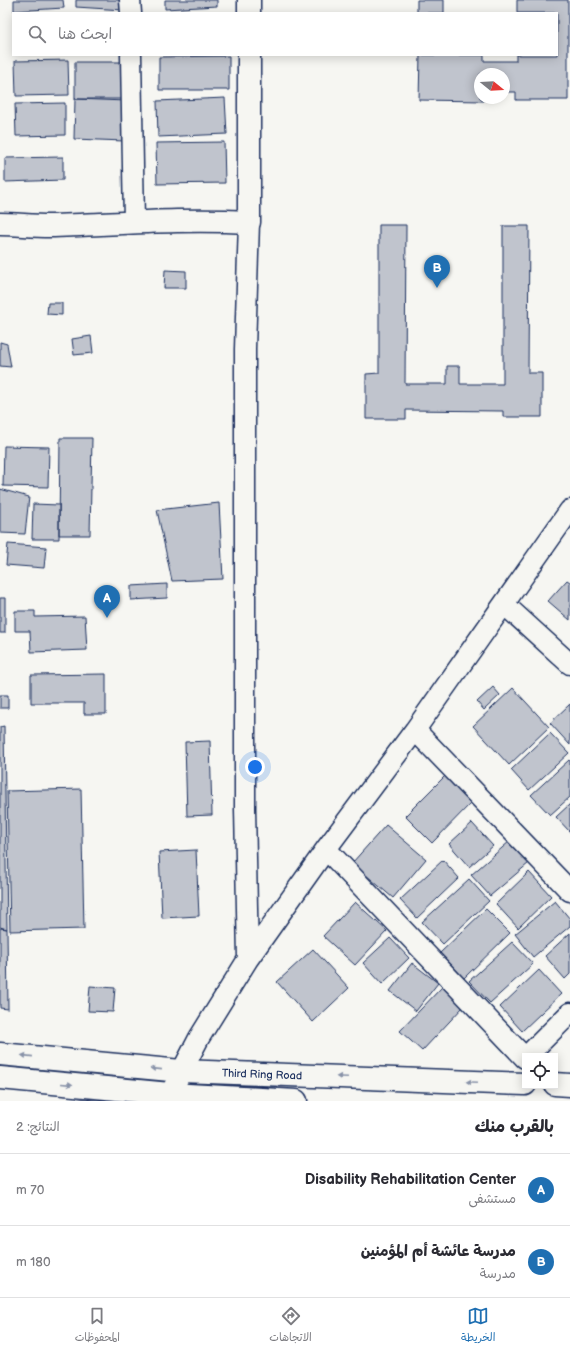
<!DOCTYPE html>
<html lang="ar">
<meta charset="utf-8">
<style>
body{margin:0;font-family:"Balsamiq Sans","Playpen Sans Arabic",sans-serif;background:#f7f7f7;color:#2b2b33;direction:rtl}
.controls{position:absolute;right:12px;bottom:12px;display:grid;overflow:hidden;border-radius:0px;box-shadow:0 2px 10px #0003}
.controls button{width:36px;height:36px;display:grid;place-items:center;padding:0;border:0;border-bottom:1px solid #e1e1e2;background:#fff;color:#2b2b33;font:20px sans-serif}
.compass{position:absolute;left:474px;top:68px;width:36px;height:36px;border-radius:50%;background:#fff;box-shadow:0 2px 10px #0003;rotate:108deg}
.you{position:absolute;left:255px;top:767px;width:14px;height:14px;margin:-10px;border:3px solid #fff;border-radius:50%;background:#1a73e8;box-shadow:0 0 0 6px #1a73e833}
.badge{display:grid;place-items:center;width:26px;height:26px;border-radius:50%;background:#1f6fb2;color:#fff;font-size:13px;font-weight:700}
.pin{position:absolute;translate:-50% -33px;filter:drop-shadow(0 1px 2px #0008)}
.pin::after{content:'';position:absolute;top:21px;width:14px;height:12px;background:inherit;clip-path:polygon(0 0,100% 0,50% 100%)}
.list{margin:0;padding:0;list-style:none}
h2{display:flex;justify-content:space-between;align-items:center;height:52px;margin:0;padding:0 16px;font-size:17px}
h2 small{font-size:13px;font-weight:400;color:#7c7c81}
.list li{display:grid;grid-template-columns:26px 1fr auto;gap:12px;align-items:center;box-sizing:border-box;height:72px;padding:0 16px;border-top:1px solid #e1e1e2}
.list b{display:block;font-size:15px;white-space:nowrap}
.list p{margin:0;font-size:13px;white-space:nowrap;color:#7c7c81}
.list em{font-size:13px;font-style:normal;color:#7c7c81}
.icon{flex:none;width:22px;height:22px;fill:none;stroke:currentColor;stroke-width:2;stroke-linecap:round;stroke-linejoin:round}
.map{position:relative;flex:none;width:570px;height:1101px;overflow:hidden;direction:ltr}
.search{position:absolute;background:#fff;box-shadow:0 2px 10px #0003;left:12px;right:12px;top:12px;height:44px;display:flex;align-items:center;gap:10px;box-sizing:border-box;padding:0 14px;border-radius:0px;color:#7c7c81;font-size:15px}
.sheet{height:196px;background:#fff}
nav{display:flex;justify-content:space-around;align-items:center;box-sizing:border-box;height:56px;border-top:1px solid #e1e1e2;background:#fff;font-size:11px;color:#7c7c81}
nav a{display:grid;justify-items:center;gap:2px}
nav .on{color:#1f6fb2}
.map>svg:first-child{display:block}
</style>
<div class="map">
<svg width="570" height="1101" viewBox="0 0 570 1101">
<rect width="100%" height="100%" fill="#f6f6f2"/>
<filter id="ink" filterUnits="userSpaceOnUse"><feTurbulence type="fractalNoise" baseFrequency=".025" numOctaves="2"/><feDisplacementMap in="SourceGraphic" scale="8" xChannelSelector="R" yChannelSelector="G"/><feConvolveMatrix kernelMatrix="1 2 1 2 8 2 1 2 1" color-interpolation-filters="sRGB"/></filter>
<g filter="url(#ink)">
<path fill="#c0c4cd" stroke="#1b2f5e" d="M14 0H63L64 8 14 11Z
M76 0H123V10L76 7Z
M165 0H217V6L165 9Z
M417 0H444V13H417Z
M517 0H568V100H516V92H504V74H480V98H484V101L419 100 420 55H484V61H516V55H557V13H517Z
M229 56V90H159V57Z
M68 60 69 95 16 96 15 61Z
M75 62H127L128 99H75Z
M225 98 227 134 158 137 157 101Z
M75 99 126 101 124 141 74 139Z
M65 103V135L16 136 15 104Z
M224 142 225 183 157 184 156 143Z
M63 157V180L5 182V158Z
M379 225H406L405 384H447V366H460V384H503V226H529L528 373H542V417H503V411L406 410V419H366V374L379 373Z
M165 270 186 271V288H164Z
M48 303H62V315L47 314Z
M91 336 93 353 74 355 72 339Z
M0 342 7 344 11 367 0 366Z
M60 438H92L90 535H59Z
M4 446 49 447 48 487 3 486Z
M0 489 29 497 25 534 0 533Z
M219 503 223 579 172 581 157 510Z
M33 504 59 505V539H32Z
M8 544 46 547 44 568 6 565Z
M567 580 570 582V620L548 601Z
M167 584V598L131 600V586Z
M0 598H5V633H0Z
M15 611H35V617L85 616 87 650 31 652 30 631H15Z
M106 674V714H84V703H31V675Z
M493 687 500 695 484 710 477 702Z
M513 688 549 727 509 765 473 726Z
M0 695H8V708H0Z
M570 704V745L550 723Z
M4 726 7 929 0 927V727Z
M550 733 569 753 529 790 511 770Z
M210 741 212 815 187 816 185 742Z
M569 760 570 761V797L550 815 531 795Z
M447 774 473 801 432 843 405 816Z
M81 789 84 929 10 931 7 791Z
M570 804V832L556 817Z
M472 823 493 846 469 867 449 844Z
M386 825 426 859 393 898 352 863Z
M510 841 529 863 490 896 471 875Z
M196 850 199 916 162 918 159 852Z
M443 860 459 878 417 918 400 900Z
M529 872 551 896 518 928 496 904Z
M469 879 489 901 443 944 422 922Z
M555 901 570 919V926L533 957 515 934Z
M355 902 387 931 355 965 323 936Z
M486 909 510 933 464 978 440 953Z
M0 928 7 929 8 1009 0 1008Z
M570 933V974L565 979 545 956Z
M390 938 409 958 382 984 363 963Z
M512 942 533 964 490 1003 469 981Z
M313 949 349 988 313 1022 277 982Z
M412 963 438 983 416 1011 390 991Z
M539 970 561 994 522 1031 500 1007Z
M90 986 115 988 113 1012 88 1011Z
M442 987 463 1007 422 1051 400 1031Z
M83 1099 105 1101H106H72L73 1100Z"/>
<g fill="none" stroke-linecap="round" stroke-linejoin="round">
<g stroke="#1b2f5e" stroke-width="23">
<path id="minor" d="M130 0 131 13
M131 55 134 222
M504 604 570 664
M415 730 570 891
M326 849 525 1058
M248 959 245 808V349L249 222
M527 1056 570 1013
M170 1101V1094L199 1038 248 959 326 849 415 730 570 510"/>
</g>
<g stroke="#1b2f5e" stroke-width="25">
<path id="tertiary" d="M249 13V0
M0 224C16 224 32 226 49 226 115 224 182 218 249 222V55"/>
</g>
<g stroke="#1b2f5e" stroke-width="25">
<path id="trunk" d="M0 1054 181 1071 525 1084
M0 1078 170 1094 296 1101
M555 1084 570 1085"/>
</g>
<use href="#minor" stroke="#f6f6f2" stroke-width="20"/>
<use href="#tertiary" stroke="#f6f6f2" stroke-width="22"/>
<use href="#trunk" stroke="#f6f6f2" stroke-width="22"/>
</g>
<defs><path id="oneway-solid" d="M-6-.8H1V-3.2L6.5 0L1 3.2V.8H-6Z"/></defs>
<g fill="#8892a8">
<use href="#oneway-solid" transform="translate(27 1056) rotate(-174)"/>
<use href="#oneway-solid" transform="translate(156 1069) rotate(-174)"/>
<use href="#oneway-solid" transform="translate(342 1077) rotate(-178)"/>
<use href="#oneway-solid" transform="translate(472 1082) rotate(-178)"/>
<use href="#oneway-solid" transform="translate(67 1084) rotate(5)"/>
</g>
</g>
<g text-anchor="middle" stroke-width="3.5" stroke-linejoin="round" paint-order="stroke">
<g font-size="11" fill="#1b2f5e" stroke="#f6f6f2">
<text transform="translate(262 1074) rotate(2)" y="4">Third Ring Road</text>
</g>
</g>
</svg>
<div class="controls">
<button><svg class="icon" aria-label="locate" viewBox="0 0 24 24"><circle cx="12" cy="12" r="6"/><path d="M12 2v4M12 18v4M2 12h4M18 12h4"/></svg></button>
</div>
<svg class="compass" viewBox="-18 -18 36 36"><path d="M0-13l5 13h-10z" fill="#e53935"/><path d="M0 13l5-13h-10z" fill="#7c7c81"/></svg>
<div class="you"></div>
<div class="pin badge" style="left:107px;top:618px">A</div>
<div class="pin badge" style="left:437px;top:288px">B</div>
<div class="search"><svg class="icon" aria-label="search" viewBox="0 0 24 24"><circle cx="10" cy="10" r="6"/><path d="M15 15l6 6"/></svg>ابحث هنا</div>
</div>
<section class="sheet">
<h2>بالقرب منك<small>النتائج: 2</small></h2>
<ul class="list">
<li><span class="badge">A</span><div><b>Disability Rehabilitation Center</b><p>مستشفى</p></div><em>70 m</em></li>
<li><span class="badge">B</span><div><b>مدرسة عائشة أم المؤمنين</b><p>مدرسة</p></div><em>180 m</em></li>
</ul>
</section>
<nav>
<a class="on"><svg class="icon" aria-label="map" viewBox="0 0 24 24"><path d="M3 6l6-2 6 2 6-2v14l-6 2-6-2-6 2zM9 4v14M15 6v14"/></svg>الخريطة</a>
<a><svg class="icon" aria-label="directions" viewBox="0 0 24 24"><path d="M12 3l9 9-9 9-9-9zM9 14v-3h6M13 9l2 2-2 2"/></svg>الاتجاهات</a>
<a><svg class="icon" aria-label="saved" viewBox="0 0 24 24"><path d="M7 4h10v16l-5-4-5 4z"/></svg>المحفوظات</a>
</nav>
